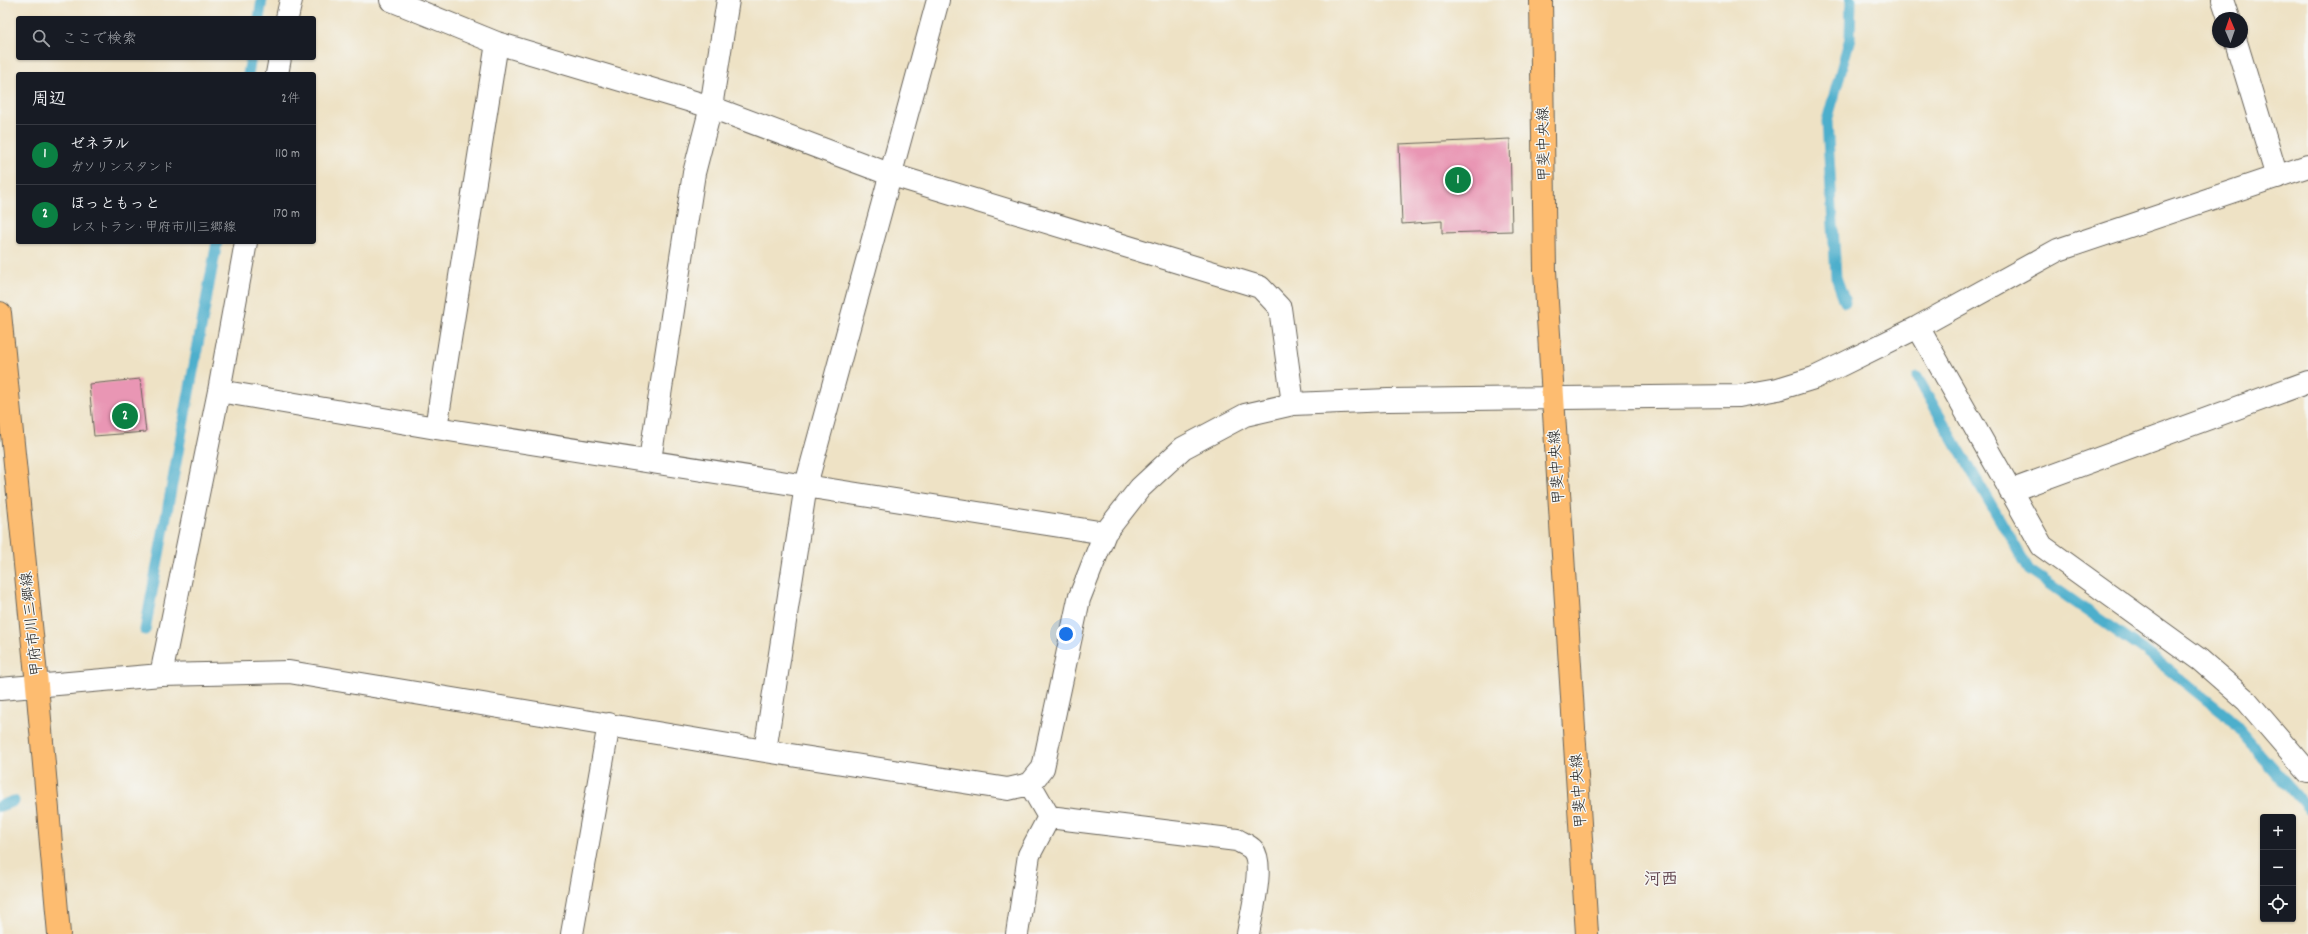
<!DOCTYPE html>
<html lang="ja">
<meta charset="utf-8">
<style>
body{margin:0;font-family:Dekko,"Klee One",sans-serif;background:#20242c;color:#f1f3f6}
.controls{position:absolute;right:12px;bottom:12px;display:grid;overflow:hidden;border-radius:4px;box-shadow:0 1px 3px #0004}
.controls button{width:36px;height:36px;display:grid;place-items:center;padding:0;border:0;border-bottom:1px solid #363941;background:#171b24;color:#f1f3f6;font:20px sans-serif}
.compass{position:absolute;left:2212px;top:12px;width:36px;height:36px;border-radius:50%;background:#171b24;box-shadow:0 1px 3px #0004;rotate:358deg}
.you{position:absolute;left:1066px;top:634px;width:14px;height:14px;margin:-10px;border:3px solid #fff;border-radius:50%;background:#1a73e8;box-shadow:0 0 0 6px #1a73e833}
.badge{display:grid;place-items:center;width:26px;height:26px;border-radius:50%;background:#0b8043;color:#fff;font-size:13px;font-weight:700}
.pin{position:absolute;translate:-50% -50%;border:2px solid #fff;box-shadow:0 1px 4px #0006}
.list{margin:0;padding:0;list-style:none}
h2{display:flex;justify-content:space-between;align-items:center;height:52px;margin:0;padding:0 16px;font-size:17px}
h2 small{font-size:13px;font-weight:400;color:#9ea1a6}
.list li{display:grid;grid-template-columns:26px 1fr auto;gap:12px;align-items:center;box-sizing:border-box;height:60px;padding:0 16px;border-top:1px solid #363941}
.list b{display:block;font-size:15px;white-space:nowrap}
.list p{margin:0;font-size:13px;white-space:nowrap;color:#9ea1a6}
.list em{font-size:13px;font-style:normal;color:#9ea1a6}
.icon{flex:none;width:22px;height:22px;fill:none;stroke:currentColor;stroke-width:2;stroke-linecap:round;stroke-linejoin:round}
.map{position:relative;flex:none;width:2308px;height:934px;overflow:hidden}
.search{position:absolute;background:#171b24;box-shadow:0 1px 3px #0004;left:16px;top:16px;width:300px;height:44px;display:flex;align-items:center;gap:10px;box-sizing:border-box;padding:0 14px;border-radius:4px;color:#9ea1a6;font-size:15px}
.panel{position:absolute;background:#171b24;box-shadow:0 1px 3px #0004;left:16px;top:72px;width:300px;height:172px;border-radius:4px}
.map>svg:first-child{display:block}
</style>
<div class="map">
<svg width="2308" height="934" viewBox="0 0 2308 934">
<rect width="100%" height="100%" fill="#f6f6f2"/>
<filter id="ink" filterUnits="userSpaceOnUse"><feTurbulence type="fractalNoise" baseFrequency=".025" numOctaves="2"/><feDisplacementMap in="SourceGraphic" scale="8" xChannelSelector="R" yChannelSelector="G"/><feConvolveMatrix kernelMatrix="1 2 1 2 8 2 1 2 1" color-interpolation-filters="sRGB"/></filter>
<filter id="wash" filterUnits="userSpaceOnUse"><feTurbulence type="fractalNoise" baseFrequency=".012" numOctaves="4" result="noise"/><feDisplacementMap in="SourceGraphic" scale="16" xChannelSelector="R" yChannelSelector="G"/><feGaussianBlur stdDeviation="0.9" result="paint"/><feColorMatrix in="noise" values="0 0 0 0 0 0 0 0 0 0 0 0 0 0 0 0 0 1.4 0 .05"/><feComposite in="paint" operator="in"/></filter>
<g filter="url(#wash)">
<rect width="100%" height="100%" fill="#eee2c5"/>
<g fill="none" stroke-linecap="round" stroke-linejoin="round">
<path stroke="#4dafcc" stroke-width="11" d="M259 18 262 0
M248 74 251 58
M1845 302 1836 277 1827 121 1850 38 1851 0
M1917 377 2029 570 2145 651 2228 717 2308 809
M145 630 217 242
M0 806 14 801"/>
</g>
<g id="blocks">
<path fill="#e996b4" d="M1510 139 1512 231 1442 233V221L1402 224 1399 144Z
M140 379 146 432 94 436 89 384Z"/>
</g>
</g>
<g filter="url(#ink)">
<use href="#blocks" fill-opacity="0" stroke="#666157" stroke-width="1"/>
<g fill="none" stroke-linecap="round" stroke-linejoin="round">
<g stroke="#666157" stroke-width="24">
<path id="minor" d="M391 0 497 43 711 107 889 174 1260 287 1280 308 1293 404
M2223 0 2229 18
M287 18 291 0
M2236 42 2277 177
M277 74 280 58
M1918 327 2042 546 2200 660 2247 701 2308 772
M219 391 436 428 1105 533
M436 428 497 43
M650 460 694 173 711 107 728 0
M2010 491 2308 382
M161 675 219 391 246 242
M0 689 161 675 289 672 765 751 1008 789 1030 784 1043 768 1079 599 1105 533 1140 488 1183 448 1245 415 1293 404 1388 400 1739 396 1778 389 1814 378 1843 364 1918 327 2058 250 2308 166
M765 751 806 485 938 0
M1049 817 1237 840C1242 843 1250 846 1253 850 1265 865 1251 915 1248 934
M572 934 609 724
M1017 934 1029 855 1049 817 1030 784"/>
</g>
<g stroke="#666157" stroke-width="24">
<path id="major" d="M1541 0 1545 271 1587 934
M0 313 37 685 59 934"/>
</g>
<use href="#minor" stroke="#fff" stroke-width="22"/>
<use href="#major" stroke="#fdbc6f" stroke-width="22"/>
</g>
</g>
<g text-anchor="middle" stroke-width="3" stroke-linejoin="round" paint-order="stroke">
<g font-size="15" fill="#1c1c1c" stroke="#f6f6f2">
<text transform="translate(1543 144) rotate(-91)" y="5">甲斐中央線</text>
<text transform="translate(1556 467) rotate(-94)" y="5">甲斐中央線</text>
<text transform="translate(31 624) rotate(-96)" y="5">甲府市川三郷線</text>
<text transform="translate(1578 791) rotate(-94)" y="5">甲斐中央線</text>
</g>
<g font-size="17" font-weight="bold" fill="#644751" stroke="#f6f6f2">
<text x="1661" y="884">河西</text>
</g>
</g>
</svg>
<div class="controls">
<button>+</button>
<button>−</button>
<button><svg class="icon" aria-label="locate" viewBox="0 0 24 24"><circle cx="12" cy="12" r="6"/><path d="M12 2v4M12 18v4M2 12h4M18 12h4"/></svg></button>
</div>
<svg class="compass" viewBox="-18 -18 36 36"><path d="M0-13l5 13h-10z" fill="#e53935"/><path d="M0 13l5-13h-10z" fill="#9ea1a6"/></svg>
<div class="you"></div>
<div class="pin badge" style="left:1458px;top:180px">1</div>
<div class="pin badge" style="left:125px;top:416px">2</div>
<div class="search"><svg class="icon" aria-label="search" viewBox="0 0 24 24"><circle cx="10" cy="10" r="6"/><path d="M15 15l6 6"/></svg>ここで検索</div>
<section class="panel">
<h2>周辺<small>2件</small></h2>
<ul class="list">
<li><span class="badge">1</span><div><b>ゼネラル</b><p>ガソリンスタンド</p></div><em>110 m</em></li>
<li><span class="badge">2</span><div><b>ほっともっと</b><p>レストラン · 甲府市川三郷線</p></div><em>170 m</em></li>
</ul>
</section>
</div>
